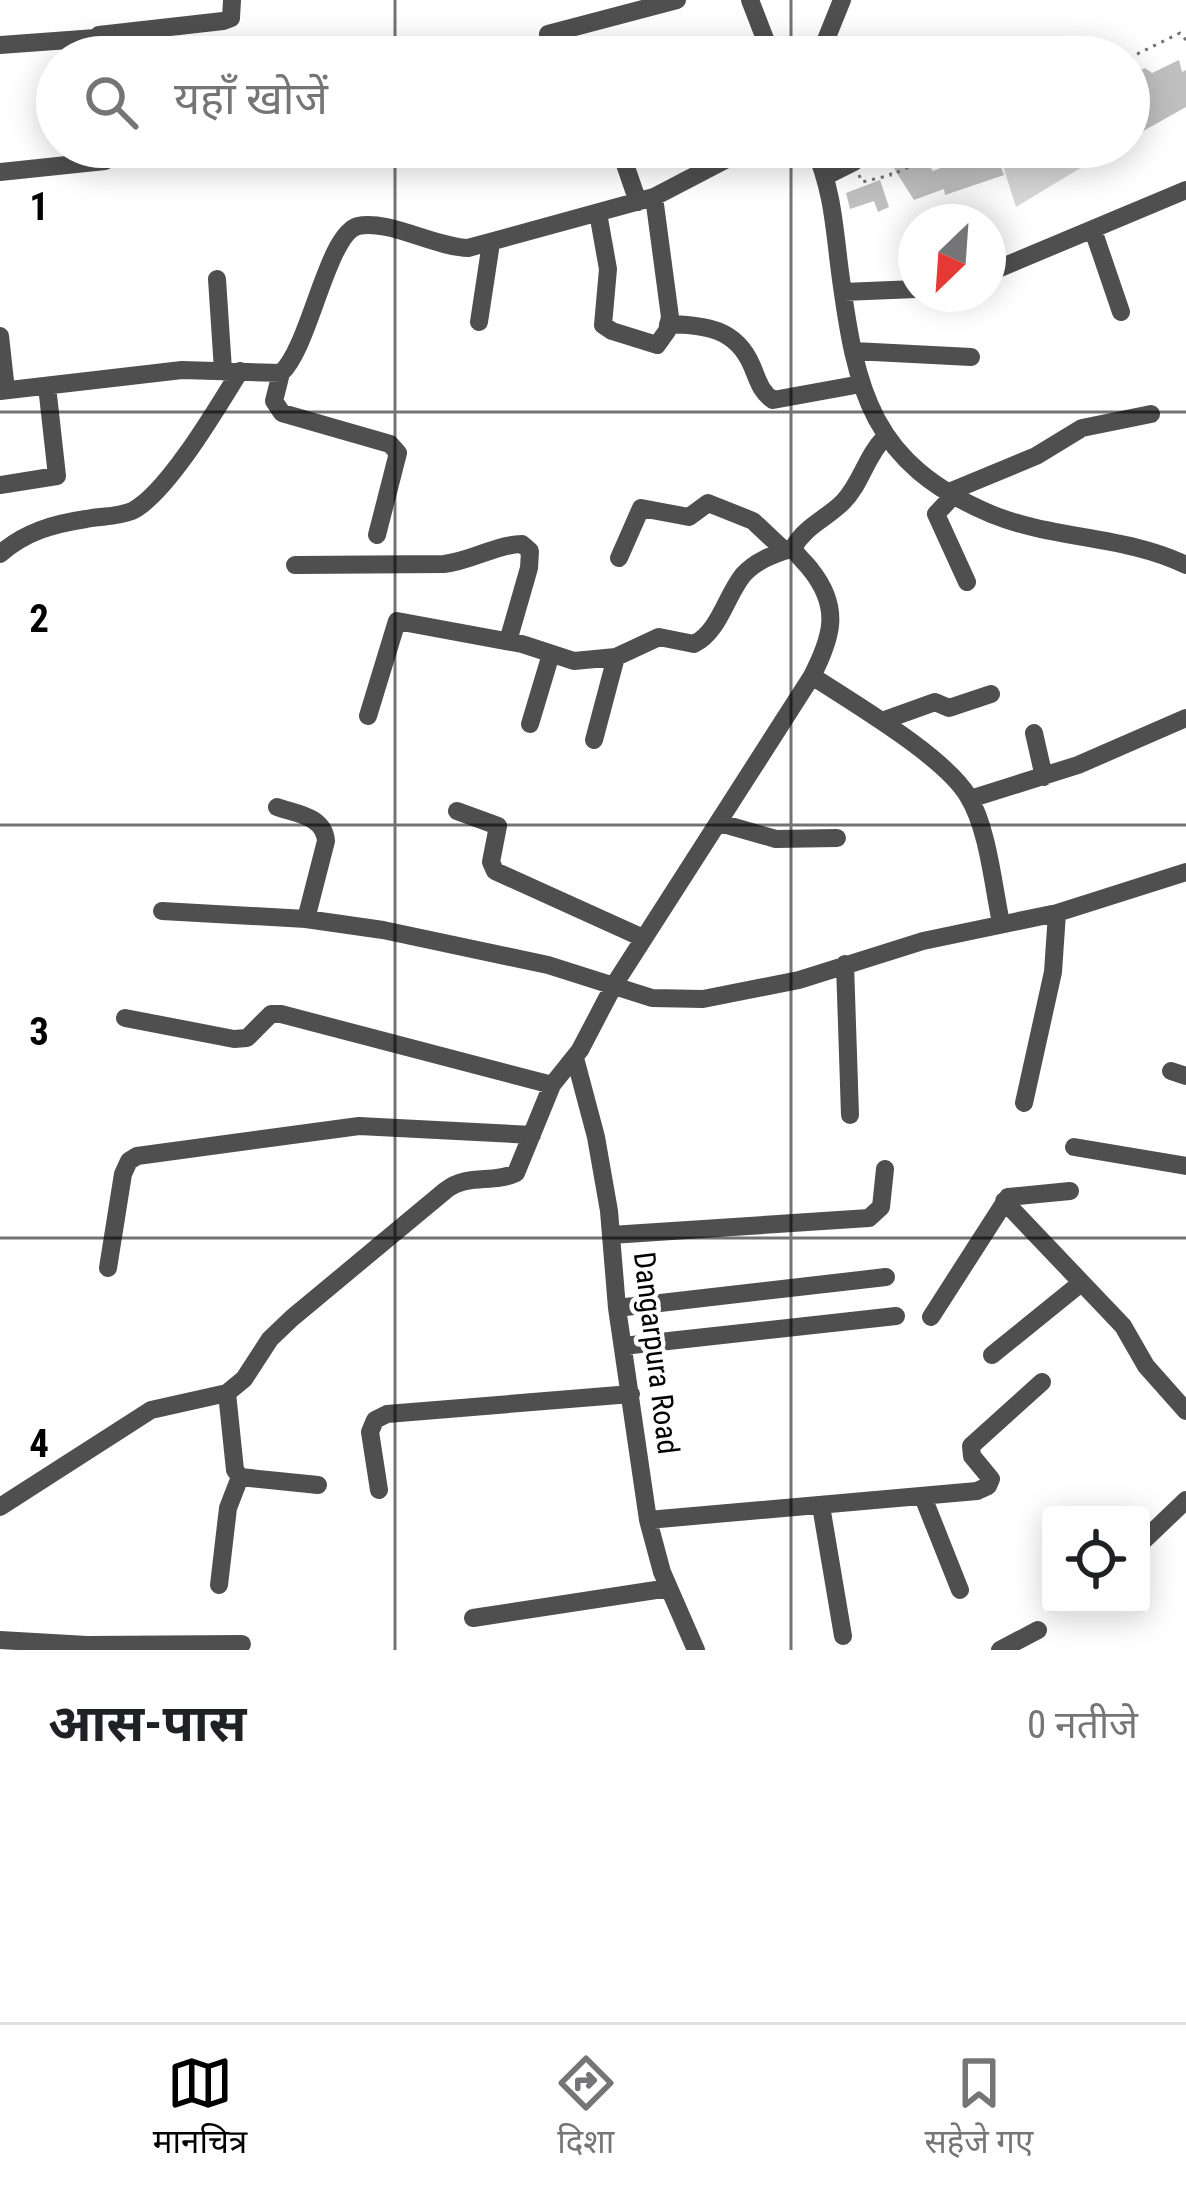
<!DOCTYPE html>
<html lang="hi">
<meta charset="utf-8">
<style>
body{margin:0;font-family:"Roboto Condensed","Noto Sans Devanagari",sans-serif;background:#f6f6f6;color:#202124}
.controls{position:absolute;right:36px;bottom:36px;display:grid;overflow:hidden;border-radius:12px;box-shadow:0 6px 30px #0003}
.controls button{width:108px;height:108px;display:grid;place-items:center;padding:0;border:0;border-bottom:3px solid #e0e0e0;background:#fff;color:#202124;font:60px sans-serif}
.compass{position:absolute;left:898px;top:204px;width:108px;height:108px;border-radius:50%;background:#fff;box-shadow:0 6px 30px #0003;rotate:205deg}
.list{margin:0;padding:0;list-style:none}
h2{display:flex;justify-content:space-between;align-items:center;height:156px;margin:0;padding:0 48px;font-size:51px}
h2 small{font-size:39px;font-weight:400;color:#757577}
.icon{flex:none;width:66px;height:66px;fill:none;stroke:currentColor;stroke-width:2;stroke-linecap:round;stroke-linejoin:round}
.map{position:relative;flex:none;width:1186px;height:1650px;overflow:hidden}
.search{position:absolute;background:#fff;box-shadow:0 6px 30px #0003;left:36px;right:36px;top:36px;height:132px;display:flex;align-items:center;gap:30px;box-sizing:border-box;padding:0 42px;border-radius:66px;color:#757577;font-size:45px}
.sheet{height:372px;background:#fff}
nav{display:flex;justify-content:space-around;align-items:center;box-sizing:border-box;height:168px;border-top:3px solid #e0e0e0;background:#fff;font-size:33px;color:#757577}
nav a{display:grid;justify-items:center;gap:6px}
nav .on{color:#000}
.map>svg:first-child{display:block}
</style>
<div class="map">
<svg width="1186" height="1650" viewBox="0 0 1186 1650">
<rect width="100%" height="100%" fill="#fff"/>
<path fill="#d6d6d6" d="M1008 147H1097L1102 155 1016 207 999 153Z"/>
<path fill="#bfbfbf" d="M1179 60 1182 72 1186 70V107L1129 139 1130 74 1145 68 1152 73Z
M887 147H916L922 164 926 162 933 171 993 147 1004 175 945 195 944 189 914 200 895 170Z
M880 180 889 207 878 212 874 201 850 209 846 193Z"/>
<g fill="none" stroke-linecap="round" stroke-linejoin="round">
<path stroke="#717171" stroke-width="3" stroke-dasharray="3 6" stroke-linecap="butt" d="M1129 58 1180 33 1186 40
M882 147 891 175 929 158 937 165 988 147
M859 175 862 182 891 175"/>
<path stroke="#4f4f4f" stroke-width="18" d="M750 0 772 57
M548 34 677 0
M0 45 96 38
M98 57 95 43 99 35 223 21 231 18 232 0
M819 57 842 0
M619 147 638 202
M814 147C833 192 834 226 840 272 856 392 871 463 991 514 1054 540 1124 535 1186 565
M112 157 245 147
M0 172 105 161 112 157V147
M826 176 854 162
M598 213 608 269 603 325 612 331 657 345 667 331 670 317 654 197
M1093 230 1121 312
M988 273 1186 190
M217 279 223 370
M843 292 916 289
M479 322 491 243
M668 324C705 325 736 328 752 366 758 380 760 391 773 400L861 384
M0 336 6 390
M854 351 971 357
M281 373 274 401 282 413 390 444 398 453 377 535
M0 391 182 370 281 373C310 347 327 234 358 226 387 219 435 247 468 248L654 197 750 147
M0 485 57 476 47 386
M949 492 1036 456 1082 428 1151 414
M954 495 936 514 967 582
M0 554C25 532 53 524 86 519 101 516 117 517 132 511 167 494 219 405 240 371
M619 558 641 508 689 517 708 503 753 521 785 551
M295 565 444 564C472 561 494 545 522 544L530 551 529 568 508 641
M812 676C853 703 944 756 968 796 988 828 993 885 1001 923
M368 716 397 621 522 644 574 661 616 657 659 637 694 644C719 632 726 596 743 575 756 560 775 554 793 548
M882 721 935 702 949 708 991 694
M530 724 551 654
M1034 733 1044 777
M594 740 616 657
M970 799 1078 765 1186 718
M277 807C297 814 324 816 326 841L306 919
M457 811 498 826 491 862 495 871 643 938
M720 823 776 839 837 838
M162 911 306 919 383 930 548 965 652 998 703 999 799 980 923 941 1057 913 1186 872
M845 964 850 1115
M125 1018 234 1039 247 1038 271 1014H281L552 1085
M575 1058 596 1137 609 1211 617 1308 648 1520 662 1572 696 1650
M1171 1071 1186 1076
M1024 1103 1053 972 1057 913
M1074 1147 1186 1166
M1004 1201 1123 1326 1146 1366 1186 1411
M611 1235 869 1218 881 1207 885 1169
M108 1268 123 1174 129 1161 137 1156 359 1126 532 1135
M617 1308 886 1277
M931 1317 1008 1197 1070 1191
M623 1346 896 1316
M992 1355 1081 1283
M227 1393 235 1470 240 1477 318 1485
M379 1490 370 1432 375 1420 387 1414 631 1394
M923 1497 960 1590
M821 1506 843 1636
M0 1507 151 1410 227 1393 244 1379 270 1339 292 1318 446 1190C468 1173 492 1184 516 1173L552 1085 580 1050 614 985 812 676C832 637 841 608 811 570 805 562 798 557 793 548 805 526 826 519 843 502 861 484 866 456 885 437
M648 1520 977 1491 988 1486 991 1479 972 1456 971 1446 1042 1382
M1141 1543 1186 1500
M219 1585 228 1508 240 1477
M473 1618 669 1588
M0 1640 87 1645 242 1644
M1000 1650 1038 1630"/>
</g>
<path fill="none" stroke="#000" stroke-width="3" stroke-opacity="0.55" d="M395 0V57M791 0V57M395 147V1650M791 147V1650M0 412H1186M0 825H1186M0 1238H1186"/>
<g text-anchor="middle" stroke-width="9" stroke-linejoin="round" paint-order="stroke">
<g font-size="30" fill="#000" stroke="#fff">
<text transform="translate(656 1353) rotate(83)" y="10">Dangarpura Road</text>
</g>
</g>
<g font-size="39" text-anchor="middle" font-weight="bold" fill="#000" stroke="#fff" stroke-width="9" stroke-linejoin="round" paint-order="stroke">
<text x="39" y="220">1</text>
<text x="39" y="632">2</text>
<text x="39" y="1045">3</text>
<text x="39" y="1457">4</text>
</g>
</svg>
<div class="controls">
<button><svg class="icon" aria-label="locate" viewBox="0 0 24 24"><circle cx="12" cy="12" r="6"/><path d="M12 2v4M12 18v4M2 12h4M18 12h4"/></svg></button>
</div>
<svg class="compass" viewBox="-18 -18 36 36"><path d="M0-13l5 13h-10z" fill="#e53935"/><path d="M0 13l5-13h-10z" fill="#757577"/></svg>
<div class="search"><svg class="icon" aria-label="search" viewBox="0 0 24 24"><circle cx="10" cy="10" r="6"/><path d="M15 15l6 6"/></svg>यहाँ खोजें</div>
</div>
<section class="sheet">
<h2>आस-पास<small>0 नतीजे</small></h2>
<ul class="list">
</ul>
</section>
<nav>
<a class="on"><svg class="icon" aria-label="map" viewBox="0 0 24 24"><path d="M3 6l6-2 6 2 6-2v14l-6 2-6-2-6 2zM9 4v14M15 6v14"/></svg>मानचित्र</a>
<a><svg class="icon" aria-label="directions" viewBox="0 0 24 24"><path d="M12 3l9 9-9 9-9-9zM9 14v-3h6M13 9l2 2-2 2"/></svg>दिशा</a>
<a><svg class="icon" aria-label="saved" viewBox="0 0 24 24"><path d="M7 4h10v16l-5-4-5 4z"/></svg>सहेजे गए</a>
</nav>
